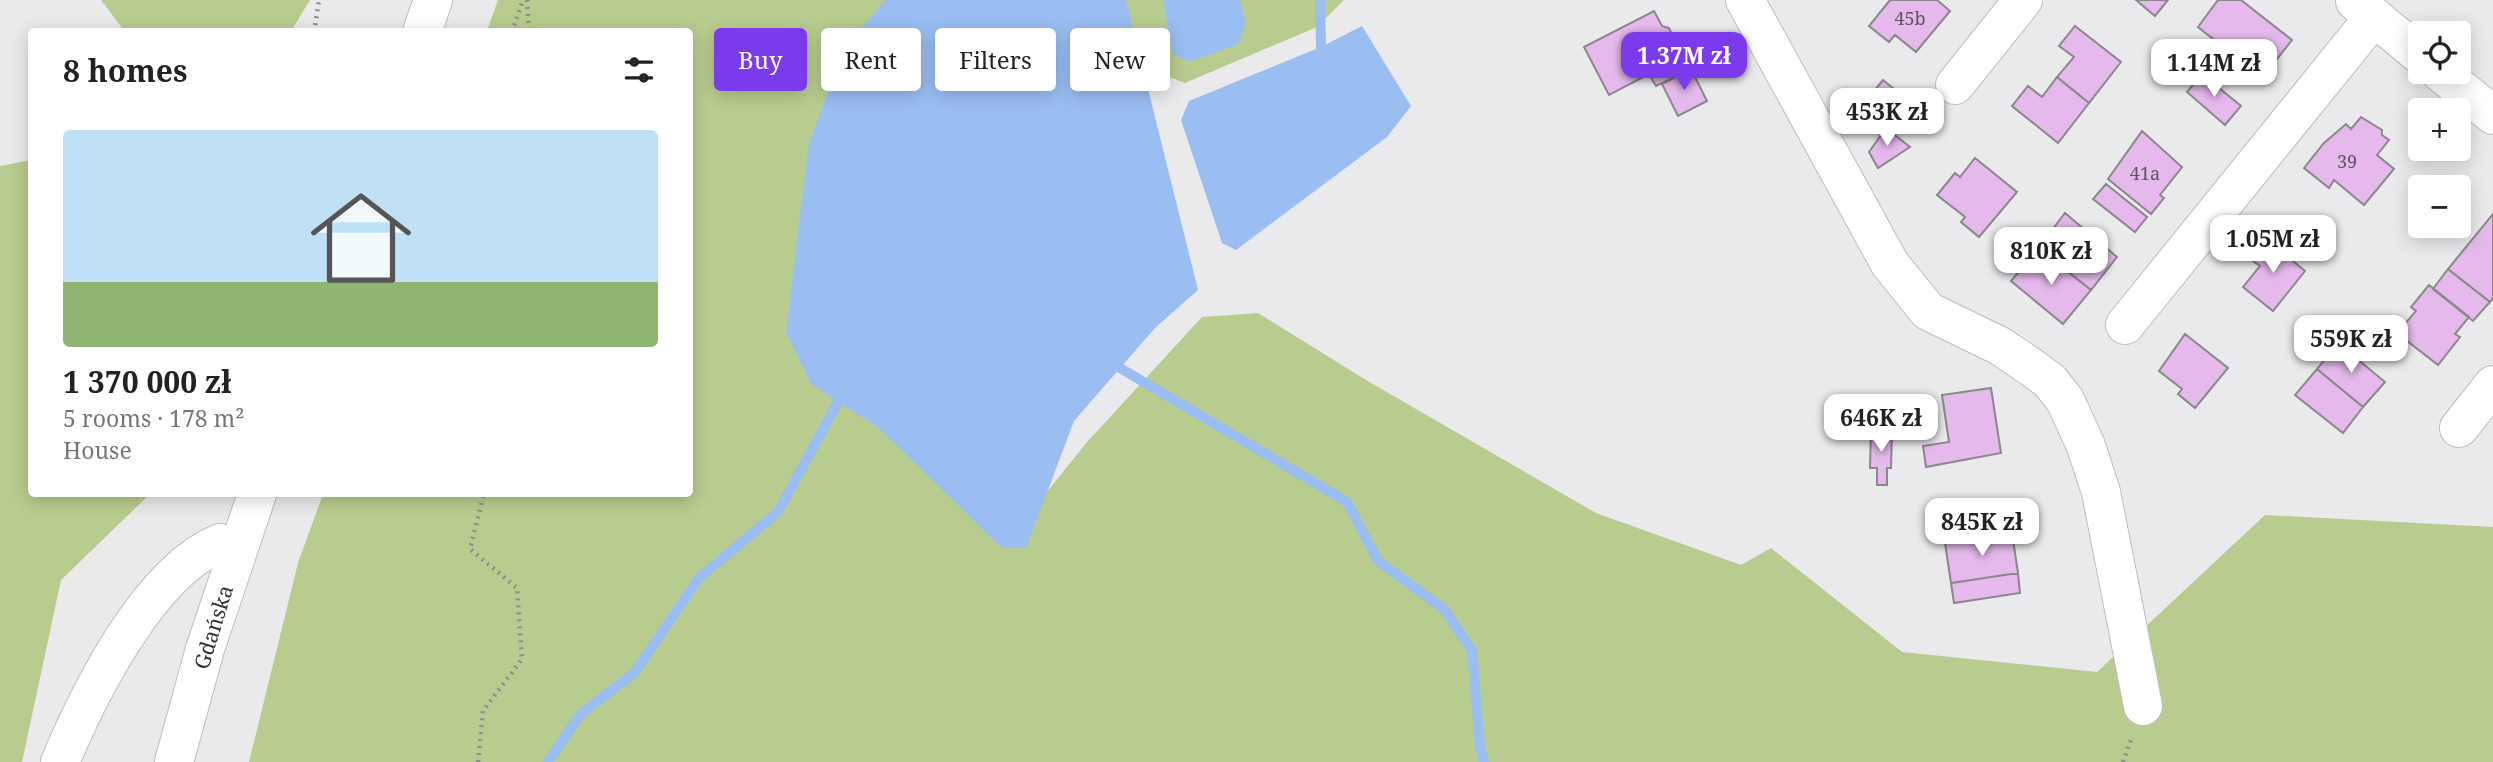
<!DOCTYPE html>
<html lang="en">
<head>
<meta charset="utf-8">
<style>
	:root { --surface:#fff; --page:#f2f2f2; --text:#222; --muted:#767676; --line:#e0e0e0; --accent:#7c3aed }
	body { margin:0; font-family:"Noto Serif",serif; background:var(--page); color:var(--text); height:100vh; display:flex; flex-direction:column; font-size:26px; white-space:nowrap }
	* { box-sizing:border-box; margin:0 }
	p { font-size:23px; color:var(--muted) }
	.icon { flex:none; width:38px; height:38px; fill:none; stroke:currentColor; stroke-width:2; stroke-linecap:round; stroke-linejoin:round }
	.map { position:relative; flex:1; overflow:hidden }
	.side { position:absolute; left:28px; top:28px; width:665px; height:469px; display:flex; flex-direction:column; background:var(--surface); border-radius:7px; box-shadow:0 4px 18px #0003 }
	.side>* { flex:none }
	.guide { position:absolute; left:714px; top:28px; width:665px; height:63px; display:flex; gap:14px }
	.fabs { position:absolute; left:2408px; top:21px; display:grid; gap:14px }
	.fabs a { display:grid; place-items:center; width:63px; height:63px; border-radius:7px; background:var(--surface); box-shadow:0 4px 18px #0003; font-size:35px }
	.price { position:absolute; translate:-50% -60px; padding:0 16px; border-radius:14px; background:#fff; color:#222; font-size:23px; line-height:46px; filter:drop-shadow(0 2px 4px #0008) }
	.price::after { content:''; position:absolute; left:50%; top:42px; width:21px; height:16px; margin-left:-10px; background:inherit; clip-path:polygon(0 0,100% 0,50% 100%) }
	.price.selected { background:var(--accent); color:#fff }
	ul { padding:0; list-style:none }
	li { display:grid; align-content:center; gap:14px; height:371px; padding:0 35px }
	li+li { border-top:2px solid var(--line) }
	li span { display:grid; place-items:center; height:217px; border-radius:7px; color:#555 }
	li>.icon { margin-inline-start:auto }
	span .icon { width:126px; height:126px; fill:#fffc; stroke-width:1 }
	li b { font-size:30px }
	h2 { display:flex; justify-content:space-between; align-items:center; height:84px; padding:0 35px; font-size:30px }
	.tag { padding:0 24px; border-radius:7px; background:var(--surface); box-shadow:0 4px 18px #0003; font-size:24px; line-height:63px }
	.tag.selected { background:var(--accent); color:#fff }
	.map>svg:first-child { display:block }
</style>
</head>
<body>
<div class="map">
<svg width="2493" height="762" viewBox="0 0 2493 762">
	<rect width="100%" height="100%" fill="#eaeaed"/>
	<path fill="#b8cc8f" d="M101 0H310L291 31 125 32Z
		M498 0H895L1033 509 1088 441 1202 317 1258 313 1371 383 1596 513 1741 565 1771 548 1902 652 2097 672 2265 515 2493 527V762H249L298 563 323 494H690V32L487 31Z
		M1120 0H1344L1317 27 1185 83 1147 69Z
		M31 160 32 494H150L61 580 22 762H0V166Z"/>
	<path fill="#9abdf2" d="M885 0H1126L1198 290 1155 328 1074 421 1026 548H1002L880 429 811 384 786 332 809 143 844 50Z
		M1163 0H1240L1246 23 1239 44 1188 62 1173 54Z
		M1362 26 1411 106 1387 137 1236 250 1222 243 1181 120 1189 101 1321 47Z"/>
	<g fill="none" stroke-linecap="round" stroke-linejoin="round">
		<path stroke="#9abdf2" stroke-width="10" d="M1320 0 1321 47
			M1120 368 1347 502 1378 561 1444 609 1472 651 1480 747 1484 762
			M548 762 580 715 635 672 699 578 778 512 838 402"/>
	</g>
	<path fill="#e5b9ec" stroke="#8a888a" stroke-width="2" d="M1890 0H1937L1950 11 1916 52 1895 35 1889 42 1869 26Z
		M2136 0H2168L2155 16Z
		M2218 0H2241L2292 40 2262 78 2198 27Z
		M1654 11 1662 26 1669 28 1672 35 1670 42 1680 71 1689 66 1691 69 1656 86 1649 74 1609 95 1584 47Z
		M2075 26 2121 62 2089 103 2057 77 2074 57 2059 46Z
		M1691 69 1707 101 1678 116 1662 84Z
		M2202 74 2241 106 2225 125 2187 92Z
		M2057 77 2089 103 2058 143 2012 106 2028 86 2042 97Z
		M1883 80 1910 102 1887 128 1862 106Z
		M2361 117 2382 130V135L2389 140 2377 155 2394 169 2364 205 2334 180 2329 188 2304 168 2324 143 2346 124 2351 129Z
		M1886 128 1910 147 1878 168 1869 152Z
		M2142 131 2182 167 2160 195 2164 198 2151 214 2108 179Z
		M1975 158 2017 192 1979 237 1961 222 1965 217 1937 195 1955 173 1960 177Z
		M2106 184 2147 217 2135 232 2093 199Z
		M2065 213 2117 257 2091 290 2043 252 2054 238 2049 234Z
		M2493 214V298L2490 302 2448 269Z
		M2266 239 2305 271 2273 311 2243 287 2260 266 2250 259Z
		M2043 252 2091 290 2063 324 2011 281 2028 260 2033 265Z
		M2448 269 2490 302 2473 321 2433 289Z
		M2429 285 2469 317 2455 334 2460 337 2438 365 2397 333 2416 311 2411 307Z
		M2185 334 2228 368 2195 408 2178 394 2182 389 2159 371Z
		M2338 343 2385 382 2363 407 2317 369Z
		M2317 369 2363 407 2343 433 2295 395Z
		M1991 388 2001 453 1926 467 1923 446 1949 442 1942 395Z
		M1871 430H1892L1891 468H1887V485H1877V468H1870Z
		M2012 533 2018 573 1951 583 1945 543Z
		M2018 573 2020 593 1954 603 1951 583Z"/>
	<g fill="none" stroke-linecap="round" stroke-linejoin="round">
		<g stroke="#bdbdbf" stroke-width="40">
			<path id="minor" d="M1745 0 1890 264 1928 311 2000 346 2031 367 2050 381 2065 400 2086 446 2101 492 2143 706
				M2355 1 2420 55
				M2440 72 2493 115
				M1955 85 2023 0
				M2125 325 2374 17
				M2459 428 2493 385
				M60 762C89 693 149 572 220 543L238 549"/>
		</g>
		<g stroke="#bdbdbf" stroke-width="40">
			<path id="major" d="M422 32 433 0
				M174 762 205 649 257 494"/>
		</g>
		<path stroke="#8e8e90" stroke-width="4.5" stroke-dasharray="2 5" stroke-linecap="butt" d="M527 0 529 32
			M314 32 319 0
			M512 32 523 0
			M478 762 483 711 522 659 517 588 470 549 484 494
			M2123 762 2131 740"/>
		<use href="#minor" stroke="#fff" stroke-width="38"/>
		<use href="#major" stroke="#fff" stroke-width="38"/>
	</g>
	<g text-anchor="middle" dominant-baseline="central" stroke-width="7" stroke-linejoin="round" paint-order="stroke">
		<g font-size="18" fill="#5e5360">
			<text x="1910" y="18">45b</text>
			<text x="2347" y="161">39</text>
			<text x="2145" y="173">41a</text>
		</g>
		<g font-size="21" fill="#313132" stroke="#fff">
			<text transform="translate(213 627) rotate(-73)">Gdańska</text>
		</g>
	</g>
</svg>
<div class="fabs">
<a><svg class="icon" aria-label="locate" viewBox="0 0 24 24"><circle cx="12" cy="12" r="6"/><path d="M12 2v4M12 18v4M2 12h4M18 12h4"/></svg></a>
<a>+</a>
<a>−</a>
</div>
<b class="price selected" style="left:1684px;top:92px">1.37M zł</b>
<b class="price" style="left:2214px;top:99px">1.14M zł</b>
<b class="price" style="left:1887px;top:148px">453K zł</b>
<b class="price" style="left:2273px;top:275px">1.05M zł</b>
<b class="price" style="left:2051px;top:287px">810K zł</b>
<b class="price" style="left:2351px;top:375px">559K zł</b>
<b class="price" style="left:1881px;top:454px">646K zł</b>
<b class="price" style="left:1982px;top:558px">845K zł</b>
<div class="guide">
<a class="tag selected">Buy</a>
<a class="tag">Rent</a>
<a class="tag">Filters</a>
<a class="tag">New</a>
</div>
<section class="side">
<h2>8 homes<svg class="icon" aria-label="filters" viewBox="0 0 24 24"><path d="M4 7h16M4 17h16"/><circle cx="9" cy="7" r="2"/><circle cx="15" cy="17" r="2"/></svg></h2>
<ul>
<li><span style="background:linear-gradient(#bfe0f5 70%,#8fb573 0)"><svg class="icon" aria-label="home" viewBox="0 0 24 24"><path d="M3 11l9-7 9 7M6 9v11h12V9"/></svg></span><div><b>1 370 000 zł</b><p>5 rooms · 178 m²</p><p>House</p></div></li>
</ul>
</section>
</div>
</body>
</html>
